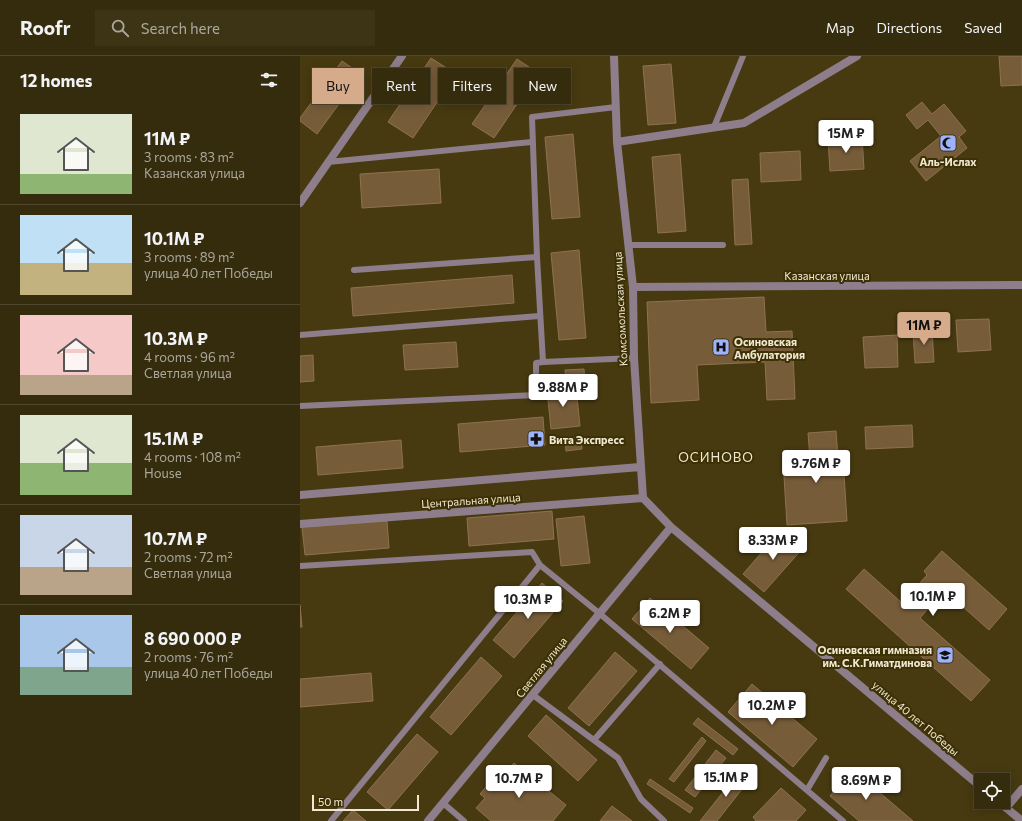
<!DOCTYPE html>
<html lang="en">
<head>
<meta charset="utf-8">
<style>
	:root { --surface:#352c0d; --page:#3d3416; --text:#f1f3f6; --muted:#aaa79d; --line:#4f482e; --accent:#d6ab8b }
	body { margin:0; font-family:Commissioner,sans-serif; background:var(--page); color:var(--text); height:100vh; display:flex; flex-direction:column; font-size:15px; white-space:nowrap }
	* { box-sizing:border-box; margin:0 }
	p { font-size:13px; color:var(--muted) }
	.icon { flex:none; width:22px; height:22px; fill:none; stroke:currentColor; stroke-width:2; stroke-linecap:round; stroke-linejoin:round }
	.map { position:relative; flex:1; overflow:hidden }
	.drawer { display:flex; flex-direction:column; background:var(--surface); width:300px }
	.drawer>* { flex:none }
	.top-card { position:absolute; left:12px; top:12px; width:380px; height:36px; display:flex; gap:8px }
	.buttons { position:absolute; left:674px; top:717px; display:grid; gap:8px }
	.buttons a { display:grid; place-items:center; width:36px; height:36px; border-radius:0px; background:var(--surface); box-shadow:0 2px 10px #0003,0 0 0 1px var(--line); font-size:20px }
	.scale { position:absolute; left:12px; bottom:10px; width:107px; box-sizing:border-box; padding-left:4px; border:2px solid #efe8d2; border-top:0; font-size:11px; line-height:14px; white-space:nowrap; color:#efe8d2; -webkit-text-stroke:3px #3c3004; paint-order:stroke }
	.price { position:absolute; translate:-50% -34px; padding:0 9px; border-radius:4px; background:#fff; color:#222; font-size:13px; line-height:26px; filter:drop-shadow(0 1px 2px #0008) }
	.price::after { content:''; position:absolute; left:50%; top:24px; width:12px; height:9px; margin-left:-6px; background:inherit; clip-path:polygon(0 0,100% 0,50% 100%) }
	.price.on { background:var(--accent); color:#111 }
	ul { padding:0; list-style:none }
	li { display:flex; align-items:center; gap:12px; height:100px; padding:0 20px }
	li+li { border-top:1px solid var(--line) }
	li span { display:grid; place-items:center; flex:none; width:112px; height:80px; border-radius:0px; color:#555 }
	li>.icon { margin-inline-start:auto }
	span .icon { width:48px; height:48px; fill:#fffc; stroke-width:1 }
	li b { font-size:17px }
	h2 { display:flex; justify-content:space-between; align-items:center; height:48px; padding:0 20px; font-size:17px }
	.chip { padding:0 14px; border-radius:0px; background:var(--surface); box-shadow:0 2px 10px #0003,0 0 0 1px var(--line); font-size:14px; line-height:36px }
	.chip.on { background:var(--accent); color:#111 }
	header { display:flex; align-items:center; gap:24px; box-sizing:border-box; height:56px; padding:0 20px; background:var(--surface); border-bottom:1px solid var(--line) }
	header strong { font-size:19px }
	nav { display:flex; gap:22px; margin-inline-start:auto; font-size:14px }
	.search { width:280px; height:36px; background:var(--page); display:flex; align-items:center; gap:10px; box-sizing:border-box; padding:0 14px; border-radius:0px; color:var(--muted); font-size:15px }
	main { display:flex; flex:1; min-height:0 }
	.map>svg:first-child { display:block }
</style>
</head>
<body>
<header>
<strong>Roofr</strong>
<div class="search"><svg class="icon" aria-label="search" viewBox="0 0 24 24"><circle cx="10" cy="10" r="6"/><path d="M15 15l6 6"/></svg>Search here</div>
<nav><a>Map</a><a>Directions</a><a>Saved</a></nav>
</header>
<main>
<section class="drawer">
<h2>12 homes<svg class="icon" aria-label="filters" viewBox="0 0 24 24"><path d="M4 7h16M4 17h16"/><circle cx="9" cy="7" r="2"/><circle cx="15" cy="17" r="2"/></svg></h2>
<ul>
<li><span style="background:linear-gradient(#dfe7d0 75%,#8fb573 0)"><svg class="icon" aria-label="home" viewBox="0 0 24 24"><path d="M3 11l9-7 9 7M6 9v11h12V9"/></svg></span><div><b>11M ₽</b><p>3 rooms · 83 m²</p><p>Казанская улица</p></div></li>
<li><span style="background:linear-gradient(#bfe0f5 60%,#c2b280 0)"><svg class="icon" aria-label="home" viewBox="0 0 24 24"><path d="M3 11l9-7 9 7M6 9v11h12V9"/></svg></span><div><b>10.1M ₽</b><p>3 rooms · 89 m²</p><p>улица 40 лет Победы</p></div></li>
<li><span style="background:linear-gradient(#f6c9c9 75%,#b9a48a 0)"><svg class="icon" aria-label="home" viewBox="0 0 24 24"><path d="M3 11l9-7 9 7M6 9v11h12V9"/></svg></span><div><b>10.3M ₽</b><p>4 rooms · 96 m²</p><p>Светлая улица</p></div></li>
<li><span style="background:linear-gradient(#dfe7d0 60%,#8fb573 0)"><svg class="icon" aria-label="home" viewBox="0 0 24 24"><path d="M3 11l9-7 9 7M6 9v11h12V9"/></svg></span><div><b>15.1M ₽</b><p>4 rooms · 108 m²</p><p>House</p></div></li>
<li><span style="background:linear-gradient(#c9d6e8 65%,#b9a48a 0)"><svg class="icon" aria-label="home" viewBox="0 0 24 24"><path d="M3 11l9-7 9 7M6 9v11h12V9"/></svg></span><div><b>10.7M ₽</b><p>2 rooms · 72 m²</p><p>Светлая улица</p></div></li>
<li><span style="background:linear-gradient(#a9c7e8 65%,#7fa58c 0)"><svg class="icon" aria-label="home" viewBox="0 0 24 24"><path d="M3 11l9-7 9 7M6 9v11h12V9"/></svg></span><div><b>8 690 000 ₽</b><p>2 rooms · 76 m²</p><p>улица 40 лет Победы</p></div></li>
</ul>
</section>
<div class="map">
<svg width="722" height="765" viewBox="0 0 722 765">
	<rect width="100%" height="100%" fill="#473a11"/>
	<path fill="#775c3a" stroke="#8e724f" d="M699 0H722V29L701 30Z
		M131 2 156 18 113 82 88 66Z
		M217 3 238 17 194 82 172 68Z
		M42 5 61 18 17 78 0 65V62Z
		M371 8 376 67 348 69 343 10Z
		M622 46 632 58 644 48 666 75 659 81 667 92 626 125 610 105 641 80 628 64 617 73 606 59Z
		M273 78 280 161 252 163 245 81Z
		M562 81 564 113 530 115 528 83Z
		M500 95 501 124 461 126 460 97Z
		M380 98 386 175 358 177 352 101Z
		M139 113 141 147 62 152 60 118Z
		M448 123 452 188 435 189 432 124Z
		M279 194 286 282 259 284 251 197Z
		M212 219 214 247 53 260 51 232Z
		M464 241 466 276 492 275 495 343 467 344 465 306 397 309 399 344 351 347 347 246Z
		M689 263 691 294 658 296 656 264Z
		M632 274 634 306 615 307 613 275Z
		M597 279 598 311 565 312 563 281Z
		M156 286 158 311 105 314 103 289Z
		M13 299 14 325 0 326V300Z
		M284 313 285 329 266 330 265 314Z
		M276 332 280 370 251 373 247 334Z
		M243 361 245 389 160 396 158 368Z
		M612 369 613 391 566 393 565 371Z
		M536 375 538 403 543 402 547 465 487 469 483 404 510 402 508 377Z
		M281 381 282 393 266 395 265 383Z
		M101 384 103 412 18 419 16 391Z
		M252 455 254 483 169 490 167 462Z
		M284 460 290 507 261 510 256 463Z
		M87 465 89 492 5 499 2 471Z
		M482 473 503 492 464 536 443 518Z
		M642 495 707 553 689 574 644 534 620 562 690 624 671 645 546 533 564 513 602 547 627 519 624 515Z
		M242 527 263 545 214 602 193 584Z
		M350 542 409 592 391 613 332 563Z
		M0 549 2 571H0Z
		M315 596 337 615 289 670 268 652Z
		M181 601 202 620 151 679 130 661Z
		M71 617 73 645 0 651V623Z
		M452 628 517 683 493 711 428 656Z
		M246 659 297 704 278 725 228 680Z
		M398 662 438 693 433 699 393 668Z
		M117 678 138 696 88 754 67 736Z
		M402 681 406 685 374 726 369 723Z
		M416 694 426 702 395 741 385 734Z
		M214 707 266 749 253 765H191L176 752 185 742 180 738 191 725 194 727 202 717 204 719Z
		M552 713 613 765H559L530 740Z
		M440 715 450 723 417 765H400Z
		M350 723 393 752 390 757 347 728Z
		M481 732 506 754 496 765H456L453 761Z
		M312 750 332 765H300Z
		M53 754 66 765H43Z"/>
	<g fill="none" stroke-linecap="round" stroke-linejoin="round">
		<path stroke="#8e7e8b" stroke-width="6" d="M316 51 232 61 237 201 243 306 334 302
			M414 71 443 0
			M28 106 232 86
			M328 189H423
			M54 214 237 201
			M0 279 239 260
			M0 350 236 339V307L243 306
			M0 510 232 496 240 509
			M233 639 318 702 341 743 364 765
			M294 684 360 608
			M507 734 526 702
			M143 747 164 765
			M31 765 240 509 299 557 543 765"/>
		<path stroke="#8e7e8b" stroke-width="8" d="M314 0 317 86 333 231 334 302 343 442 371 471 681 731
			M317 86 444 67 557 0
			M0 147 102 0
			M333 231 722 229
			M0 439 340 411
			M0 468 343 442
			M699 746 722 765
			M706 752 722 733
			M128 765 371 471"/>
	</g>
	<defs>
		<g id="mosque-square" transform="scale(0.9)"><rect x="-9" y="-9" width="18" height="18" rx="4" fill="#9fb3fd" stroke="#3c3004"/><path d="M3.5-4.9A6 6 0 1 0 3.5 4.9A5 5 0 1 1 3.5-4.9Z" fill="#111"/></g>
		<g id="hospital-square" transform="scale(0.9)"><rect x="-9" y="-9" width="18" height="18" rx="4" fill="#9fb3fd" stroke="#3c3004"/><path d="M-5-5h3v3.5h4V-5h3V5h-3V1.5h-4V5h-3Z" fill="#111"/></g>
		<g id="pharmacy-square" transform="scale(0.9)"><rect x="-9" y="-9" width="18" height="18" rx="4" fill="#9fb3fd" stroke="#3c3004"/><path d="M-2-6h4v4h4v4h-4v4h-4v-4h-4v-4h4Z" fill="#111"/></g>
		<g id="school-square" transform="scale(0.9)"><rect x="-9" y="-9" width="18" height="18" rx="4" fill="#9fb3fd" stroke="#3c3004"/><path d="M0-5L7-2L0 1L-7-2ZM-4 1L0 2.5L4 1V4Q0 6-4 4Z" fill="#111"/></g>
	</defs>
	<g fill-rule="evenodd">
		<use href="#mosque-square" x="648" y="87"/>
		<use href="#hospital-square" x="421" y="291"/>
		<use href="#pharmacy-square" x="236" y="383"/>
		<use href="#school-square" x="645" y="599"/>
	</g>
	<g text-anchor="middle" dominant-baseline="central" stroke-width="4" stroke-linejoin="round" paint-order="stroke">
		<g font-size="11" font-weight="bold" fill="#efe8d2" stroke="#3c3004" text-anchor="start">
			<text x="648" y="105" text-anchor="middle">Аль-Ислах</text>
			<text x="434" y="285">Осиновская<tspan x="434" dy="13">Амбулатория</tspan></text>
			<text x="249" y="383">Вита Экспресс</text>
			<text x="632" y="593" text-anchor="end">Осиновская гимназия<tspan x="632" dy="13">им. С.К.Гиматдинова</tspan></text>
		</g>
		<g font-size="11" fill="#efe8d2" stroke="#3c3004">
			<text x="527" y="219">Казанская улица</text>
			<text transform="translate(320 253) rotate(-93)">Комсомольская улица</text>
			<text transform="translate(171 444) rotate(-4)">Центральная улица</text>
			<text transform="translate(241 611) rotate(-51)">Светлая улица</text>
			<text transform="translate(616 662) rotate(40)">улица 40 лет Победы</text>
		</g>
		<g font-size="13" letter-spacing="1" fill="#efe8d2" stroke="#3c3004">
			<text x="416" y="401">ОСИНОВО</text>
		</g>
	</g>
</svg>
<div class="buttons">
<a><svg class="icon" aria-label="locate" viewBox="0 0 24 24"><circle cx="12" cy="12" r="6"/><path d="M12 2v4M12 18v4M2 12h4M18 12h4"/></svg></a>
</div>
<div class="scale">50 m</div>
<b class="price" style="left:546px;top:98px">15M ₽</b>
<b class="price on" style="left:624px;top:290px">11M ₽</b>
<b class="price" style="left:263px;top:352px">9.88M ₽</b>
<b class="price" style="left:516px;top:428px">9.76M ₽</b>
<b class="price" style="left:473px;top:505px">8.33M ₽</b>
<b class="price" style="left:633px;top:561px">10.1M ₽</b>
<b class="price" style="left:228px;top:564px">10.3M ₽</b>
<b class="price" style="left:370px;top:578px">6.2M ₽</b>
<b class="price" style="left:472px;top:670px">10.2M ₽</b>
<b class="price" style="left:426px;top:742px">15.1M ₽</b>
<b class="price" style="left:219px;top:743px">10.7M ₽</b>
<b class="price" style="left:566px;top:745px">8.69M ₽</b>
<div class="top-card">
<a class="chip on">Buy</a>
<a class="chip">Rent</a>
<a class="chip">Filters</a>
<a class="chip">New</a>
</div>
</div>
</main>
</body>
</html>
